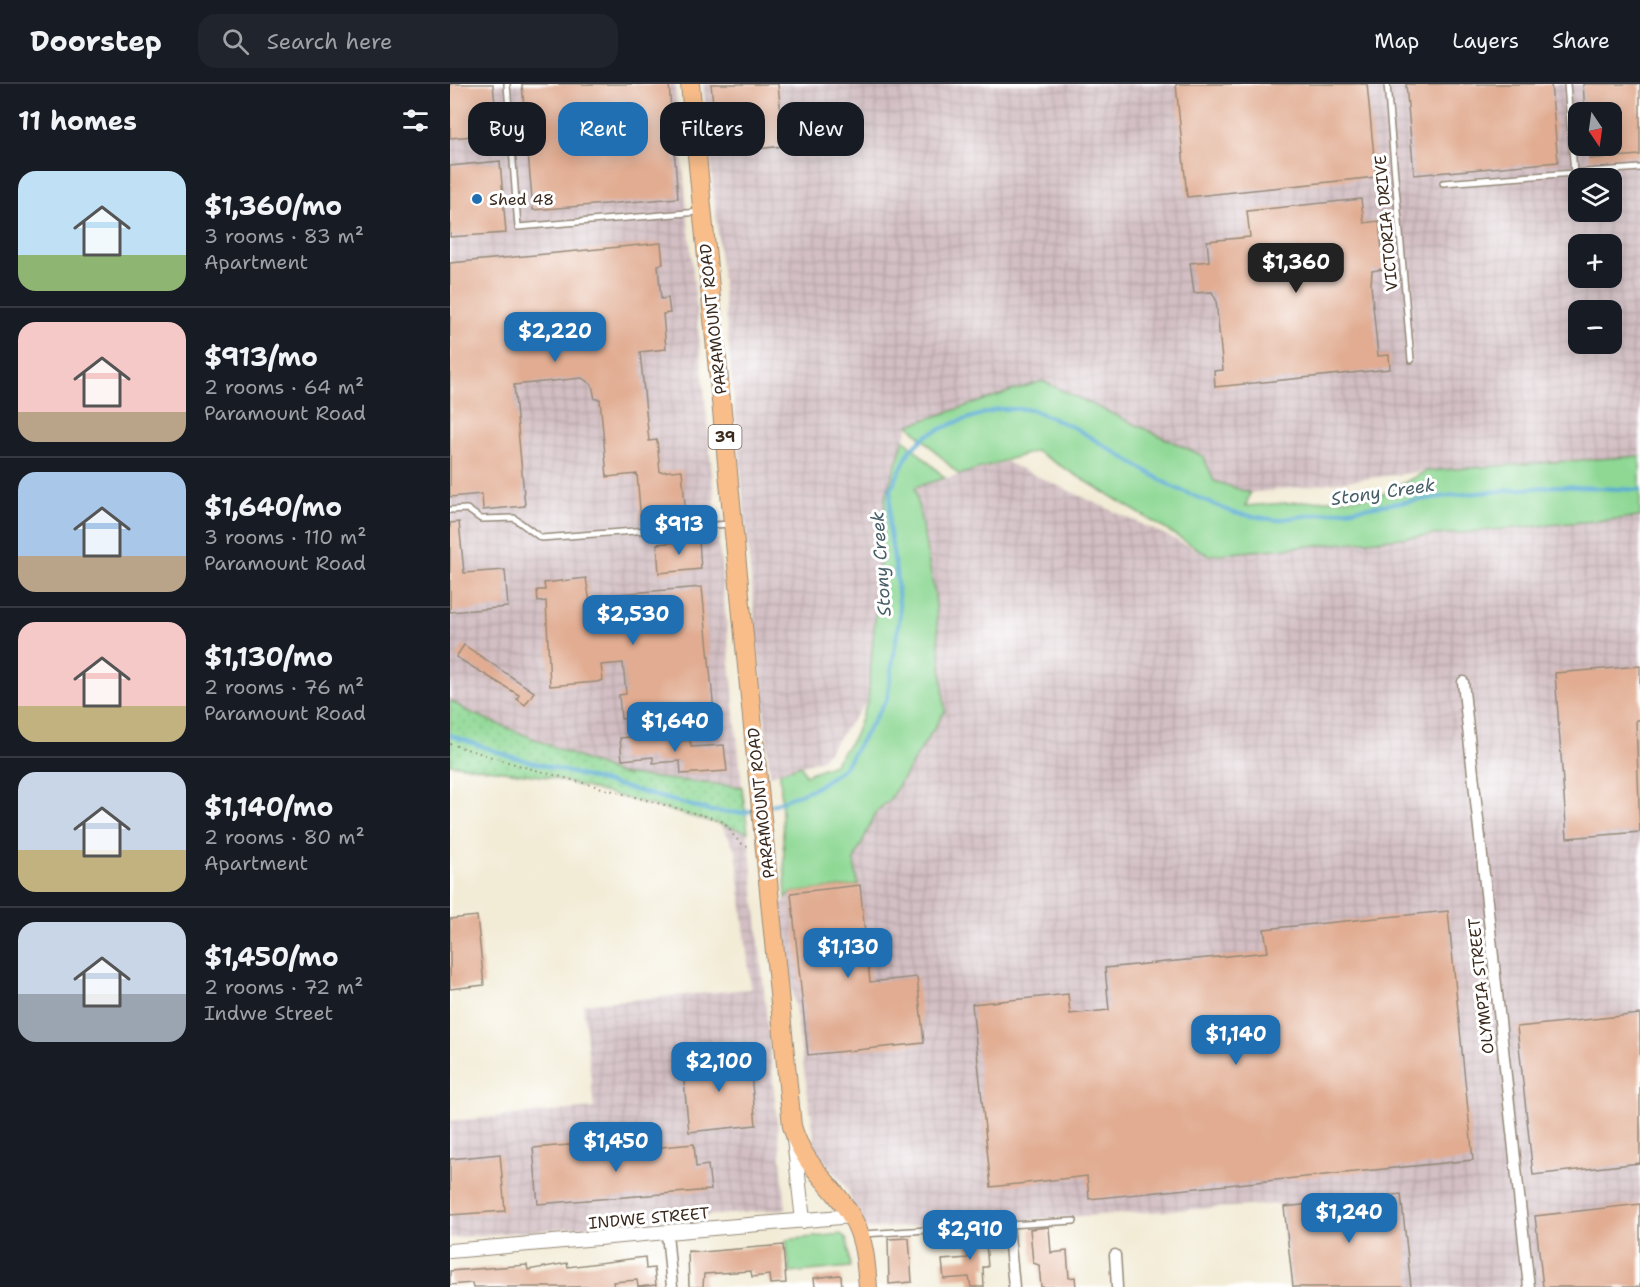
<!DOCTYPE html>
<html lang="en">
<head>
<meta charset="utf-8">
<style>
	:root { --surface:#171b24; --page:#20242c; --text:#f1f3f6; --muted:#9ea1a6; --line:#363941; --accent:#1f6fb2 }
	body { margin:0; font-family:"Shantell Sans",sans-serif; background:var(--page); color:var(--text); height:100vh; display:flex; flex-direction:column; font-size:22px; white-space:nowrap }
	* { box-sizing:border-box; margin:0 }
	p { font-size:20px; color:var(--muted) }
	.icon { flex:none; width:33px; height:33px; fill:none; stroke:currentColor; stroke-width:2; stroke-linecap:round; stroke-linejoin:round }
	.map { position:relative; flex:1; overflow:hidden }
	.side { display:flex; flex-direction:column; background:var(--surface); width:450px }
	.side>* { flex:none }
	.guide { position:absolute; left:18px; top:18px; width:570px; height:54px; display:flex; gap:12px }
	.needle { width:39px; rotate:167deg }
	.buttons { position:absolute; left:1118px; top:18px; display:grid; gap:12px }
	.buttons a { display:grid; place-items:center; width:54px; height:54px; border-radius:12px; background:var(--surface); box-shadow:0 3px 15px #0003; font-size:30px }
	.price { position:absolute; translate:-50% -51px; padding:0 14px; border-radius:12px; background:var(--accent); color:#fff; font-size:20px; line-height:39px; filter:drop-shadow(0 2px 3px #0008) }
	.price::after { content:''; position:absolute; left:50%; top:36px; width:18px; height:14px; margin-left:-9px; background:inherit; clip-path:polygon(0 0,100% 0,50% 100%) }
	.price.current { background:#222; color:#fff }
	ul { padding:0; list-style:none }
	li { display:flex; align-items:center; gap:18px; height:150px; padding:0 18px }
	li+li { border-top:2px solid var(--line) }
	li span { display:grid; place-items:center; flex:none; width:168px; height:120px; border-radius:18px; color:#555 }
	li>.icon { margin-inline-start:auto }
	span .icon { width:72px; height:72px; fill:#fffc; stroke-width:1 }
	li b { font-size:26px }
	h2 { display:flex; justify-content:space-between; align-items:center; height:72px; padding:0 18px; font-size:26px }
	.pill { padding:0 21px; border-radius:18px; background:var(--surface); box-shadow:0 3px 15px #0003; font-size:21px; line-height:54px }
	.pill.current { background:var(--accent); color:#fff }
	header { display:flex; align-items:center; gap:36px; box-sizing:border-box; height:84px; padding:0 30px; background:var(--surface); border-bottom:2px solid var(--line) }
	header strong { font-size:28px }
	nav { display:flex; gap:33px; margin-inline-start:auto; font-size:21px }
	.search { width:420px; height:54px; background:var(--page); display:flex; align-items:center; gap:15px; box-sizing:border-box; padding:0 21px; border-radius:18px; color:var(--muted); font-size:22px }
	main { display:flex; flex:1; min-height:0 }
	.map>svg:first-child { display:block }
</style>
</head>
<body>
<header>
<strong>Doorstep</strong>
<div class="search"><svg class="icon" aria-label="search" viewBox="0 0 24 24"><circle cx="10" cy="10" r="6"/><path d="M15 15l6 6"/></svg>Search here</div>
<nav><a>Map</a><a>Layers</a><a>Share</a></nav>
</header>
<main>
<section class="side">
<h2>11 homes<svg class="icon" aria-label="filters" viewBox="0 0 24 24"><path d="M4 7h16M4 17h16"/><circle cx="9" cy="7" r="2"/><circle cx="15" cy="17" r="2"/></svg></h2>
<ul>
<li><span style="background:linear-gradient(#bfe0f5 70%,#8fb573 0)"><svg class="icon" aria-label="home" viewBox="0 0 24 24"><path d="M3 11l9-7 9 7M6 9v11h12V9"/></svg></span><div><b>$1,360/mo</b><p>3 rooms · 83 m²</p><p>Apartment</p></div></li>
<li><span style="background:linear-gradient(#f6c9c9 75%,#b9a48a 0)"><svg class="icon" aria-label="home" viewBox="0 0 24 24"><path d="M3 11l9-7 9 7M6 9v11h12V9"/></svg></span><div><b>$913/mo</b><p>2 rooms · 64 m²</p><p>Paramount Road</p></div></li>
<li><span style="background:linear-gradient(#a9c7e8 70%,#b9a48a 0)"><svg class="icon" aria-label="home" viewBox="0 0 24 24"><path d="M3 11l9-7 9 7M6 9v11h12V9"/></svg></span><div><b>$1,640/mo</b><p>3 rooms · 110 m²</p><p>Paramount Road</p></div></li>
<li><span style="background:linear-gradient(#f6c9c9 70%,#c2b280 0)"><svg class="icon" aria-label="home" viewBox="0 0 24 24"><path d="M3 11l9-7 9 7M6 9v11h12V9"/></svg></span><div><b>$1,130/mo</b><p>2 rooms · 76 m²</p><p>Paramount Road</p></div></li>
<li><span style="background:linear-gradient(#c9d6e8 65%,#c2b280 0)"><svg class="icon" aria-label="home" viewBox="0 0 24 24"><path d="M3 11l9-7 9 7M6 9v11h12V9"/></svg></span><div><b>$1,140/mo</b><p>2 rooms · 80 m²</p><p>Apartment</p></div></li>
<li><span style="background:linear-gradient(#c9d6e8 60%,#9aa5b1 0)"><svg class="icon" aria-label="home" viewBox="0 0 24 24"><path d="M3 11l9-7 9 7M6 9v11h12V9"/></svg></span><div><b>$1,450/mo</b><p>2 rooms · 72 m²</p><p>Indwe Street</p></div></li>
</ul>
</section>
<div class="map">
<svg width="1190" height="1203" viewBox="0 0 1190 1203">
	<defs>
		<pattern id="industrial-grid" width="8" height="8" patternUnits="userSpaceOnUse" patternTransform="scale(1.5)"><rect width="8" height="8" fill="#d2bec3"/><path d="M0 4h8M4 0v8" fill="none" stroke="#b5a3a7"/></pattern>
		<pattern id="park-dots" width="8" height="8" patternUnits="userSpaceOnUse" patternTransform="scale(1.5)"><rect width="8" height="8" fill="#8ed894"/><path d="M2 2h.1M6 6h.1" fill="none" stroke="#7bba7f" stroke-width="1.8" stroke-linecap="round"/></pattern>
	</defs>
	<rect width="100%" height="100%" fill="#fff"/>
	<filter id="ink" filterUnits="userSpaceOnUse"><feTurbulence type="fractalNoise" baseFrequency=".0167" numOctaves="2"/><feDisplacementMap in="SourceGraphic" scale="12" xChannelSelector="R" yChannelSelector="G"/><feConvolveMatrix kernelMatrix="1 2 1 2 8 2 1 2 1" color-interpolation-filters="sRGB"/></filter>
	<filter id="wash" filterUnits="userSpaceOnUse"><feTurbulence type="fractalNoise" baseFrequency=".008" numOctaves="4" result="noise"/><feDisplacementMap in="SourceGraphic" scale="24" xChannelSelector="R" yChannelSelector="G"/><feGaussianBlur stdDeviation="1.35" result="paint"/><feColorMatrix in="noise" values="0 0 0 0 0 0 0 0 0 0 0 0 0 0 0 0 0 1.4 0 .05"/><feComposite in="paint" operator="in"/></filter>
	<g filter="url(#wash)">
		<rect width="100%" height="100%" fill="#f2ebd5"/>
		<path fill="url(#industrial-grid)" fill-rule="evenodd" d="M0 0H225L292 703 169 690 17 627 0 616Z
			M253 0H1190V372L976 387 800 409 764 397 752 372 459 341 435 415 418 616 372 675 320 691ZM1128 28H1161V62H1128ZM1128 94H1161V128H1128ZM1128 160H1161V194H1128ZM1128 226H1161V260H1128Z
			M556 378 759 471 1190 433V1203H841L830 1120 415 1145 394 1100 366 1066 330 821 341 809 408 801 404 776 427 728 440 715 495 627 485 512 465 403Z
			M271 740 298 748 336 1125 0 1154V1037L144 1024 133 920 301 905 286 767Z"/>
		<path fill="#8ed894" stroke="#648159" stroke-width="1.5" d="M592 297 753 372 764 397 800 409 796 422 929 412 976 387 1190 372V433L758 471 586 367 509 391 459 341Z
			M454 355 495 394 465 403 485 512 495 627 440 715 426 728 404 776 408 801 341 809 336 814 330 688 351 681 355 691 384 680 404 653 418 616 435 415Z
			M391 1150 397 1156 400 1183 340 1189 336 1156Z"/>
		<path fill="url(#park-dots)" stroke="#648159" stroke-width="1.5" d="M0 616 17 627 169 690 292 703 298 748 98 693 0 680Z"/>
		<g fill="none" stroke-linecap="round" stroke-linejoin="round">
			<path stroke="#59abd4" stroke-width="4" d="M0 651 56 671 261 727 291 729 307 726
				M317 723 365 704 394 684 437 615 450 530 446 487 439 442 441 405 460 366 477 351 507 338 548 325H581L627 345 721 402 784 429 826 436 1005 411 1107 402 1190 406"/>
		</g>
		<g id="blocks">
			<path fill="#e1ac91" d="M0 0H43L48 50 0 54Z
				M72 0H219L228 114 83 126Z
				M261 0H328L334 62 268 69Z
				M726 0H917L926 93 737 113Z
				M956 0H1101L1108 78 964 91Z
				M1133 0H1190V71L1139 75 1138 62H1161V28H1135Z
				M50 77 56 149 0 153V82Z
				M911 115 914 139 929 137 934 185 922 187 921 201 928 272 939 271 940 285 765 303 764 287 773 286 766 216 762 208 744 209 740 179 759 177 757 157 800 153 797 127Z
				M211 159 213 180 208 181 211 215 218 214 220 229 213 230 216 265 190 268 199 357 207 356 210 388 232 386 236 433 191 437 187 390 157 393 150 315H145L142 301 132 294 64 301 75 422 33 426 32 410 0 413V179Z
				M9 438 14 489 55 486 58 523 0 528V439Z
				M249 456 251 485 209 489 207 460Z
				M136 494 141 524 169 522 168 510 252 503 264 628 171 635 169 611 176 610 173 579 151 581 153 596 147 598 100 602 96 517 88 518 87 506H95L94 499Z
				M14 561 84 608 75 621 67 615 69 611 6 573Z
				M1190 582V636H1186L1190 748 1117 754 1105 589Z
				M201 651V654L229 652 230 657 240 656 241 663 274 661 277 687 231 690 230 677 203 679V673L172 676 170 654Z
				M410 801 420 898 467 893 474 959 358 971 341 809Z
				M998 827 1023 1076 639 1115 637 1092 541 1103 522 920 618 910 620 930 659 926 655 884 818 868 814 845Z
				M27 832 34 901 0 905V835Z
				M1190 930V1079L1083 1091 1067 943Z
				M299 971 306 1041 239 1048 232 978Z
				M143 1059 144 1069 244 1060 246 1083 258 1081 261 1106 88 1120 83 1064Z
				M50 1070 55 1127 0 1131V1075Z
				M951 1110 961 1203H843L834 1123Z
				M1190 1120V1203H1093L1085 1132Z
				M599 1143 601 1169 617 1167 619 1194 625 1193 626 1203H591L589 1181 583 1179 580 1145Z
				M535 1147 538 1183H533L534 1203H521L519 1193 494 1195 492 1176 518 1174 517 1149Z
				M459 1154 462 1198 439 1200 438 1155Z
				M333 1161 336 1199 320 1200 319 1191 302 1193 301 1187 254 1190 253 1203H239L238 1167 253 1168Z
				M195 1173 196 1185 204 1184 206 1201 188 1203 187 1196 163 1198 164 1203H23L22 1199 0 1201V1187L77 1181 78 1186 117 1179 118 1183Z
				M389 1191 391 1192 392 1203H365L364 1194Z"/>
		</g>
	</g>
	<g filter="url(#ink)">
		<use href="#blocks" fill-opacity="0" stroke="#968a7a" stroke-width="1.5"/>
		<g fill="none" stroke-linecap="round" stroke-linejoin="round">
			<g stroke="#968a7a" stroke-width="8">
				<path id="service" d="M57 0 68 143 249 128
					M937 0 961 276
					M1124 89 1190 84
					M993 99 1124 89 1117 0
					M0 426 17 425 31 435 64 434 91 454 279 440
					M413 1150 624 1137"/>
			</g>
			<g stroke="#968a7a" stroke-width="13">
				<path id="minor" d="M1013 598 1079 1203
					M558 1141 564 1203
					M217 1149 222 1203
					M665 1171 667 1203"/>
			</g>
			<g stroke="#968a7a" stroke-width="16">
				<path id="tertiary" d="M344 1055 353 1137
					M0 1167 402 1132"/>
			</g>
			<g stroke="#968a7a" stroke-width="20">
				<path id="primary" d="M240 0 342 1042C354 1085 387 1102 405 1139 415 1159 416 1181 418 1203"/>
			</g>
			<path stroke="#968a7a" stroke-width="2" stroke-dasharray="1.5 4.5" stroke-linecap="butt" d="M0 660 71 682 270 736C282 744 285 761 301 763"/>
			<use href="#service" stroke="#fff" stroke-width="5"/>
			<use href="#minor" stroke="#fff" stroke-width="10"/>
			<use href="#tertiary" stroke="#fff" stroke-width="14"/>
			<use href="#primary" stroke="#f8bd89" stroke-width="18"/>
		</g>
	</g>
	<circle fill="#1f6fb2" stroke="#fff" stroke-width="2" cx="27" cy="115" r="6"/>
	<g text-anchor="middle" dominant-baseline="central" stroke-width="6" stroke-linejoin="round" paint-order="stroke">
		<rect fill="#fff" stroke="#766a62" stroke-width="1.5" x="258.5" y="341" width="33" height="24" rx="4.5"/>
		<g font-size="15" font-weight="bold" fill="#3b2a1e">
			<text x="275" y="353">39</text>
		</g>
		<g font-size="16" fill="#3b2a1e" stroke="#fff" text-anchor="start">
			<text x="39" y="115">Shed 48</text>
		</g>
		<g font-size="16" fill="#3b2a1e" stroke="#fff">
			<text transform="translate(936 139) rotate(-95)">VICTORIA DRIVE</text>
			<text transform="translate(263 235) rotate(-96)">PARAMOUNT ROAD</text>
			<text transform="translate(311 719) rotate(-96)">PARAMOUNT ROAD</text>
			<text transform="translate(1031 902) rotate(-96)">OLYMPIA STREET</text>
			<text transform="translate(199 1134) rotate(-5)">INDWE STREET</text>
		</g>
		<g font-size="18" font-style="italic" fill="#475e67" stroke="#fff">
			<text transform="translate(933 408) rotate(-8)">Stony Creek</text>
			<text transform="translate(431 480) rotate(-94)">Stony Creek</text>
		</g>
	</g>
</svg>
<div class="buttons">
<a><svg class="needle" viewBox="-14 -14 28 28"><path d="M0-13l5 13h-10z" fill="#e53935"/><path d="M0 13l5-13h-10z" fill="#9ea1a6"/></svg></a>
<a><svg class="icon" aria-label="layers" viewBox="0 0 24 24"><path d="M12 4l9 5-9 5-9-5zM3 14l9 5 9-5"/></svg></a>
<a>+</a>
<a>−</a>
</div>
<b class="price current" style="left:846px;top:210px">$1,360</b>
<b class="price" style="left:105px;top:279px">$2,220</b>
<b class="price" style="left:229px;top:472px">$913</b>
<b class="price" style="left:183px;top:562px">$2,530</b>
<b class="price" style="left:225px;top:669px">$1,640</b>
<b class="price" style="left:398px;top:895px">$1,130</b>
<b class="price" style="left:786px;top:982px">$1,140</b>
<b class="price" style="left:269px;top:1009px">$2,100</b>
<b class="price" style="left:166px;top:1089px">$1,450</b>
<b class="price" style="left:899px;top:1160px">$1,240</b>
<b class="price" style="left:520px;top:1177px">$2,910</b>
<div class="guide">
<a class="pill">Buy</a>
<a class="pill current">Rent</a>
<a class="pill">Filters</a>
<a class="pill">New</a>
</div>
</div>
</main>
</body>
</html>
